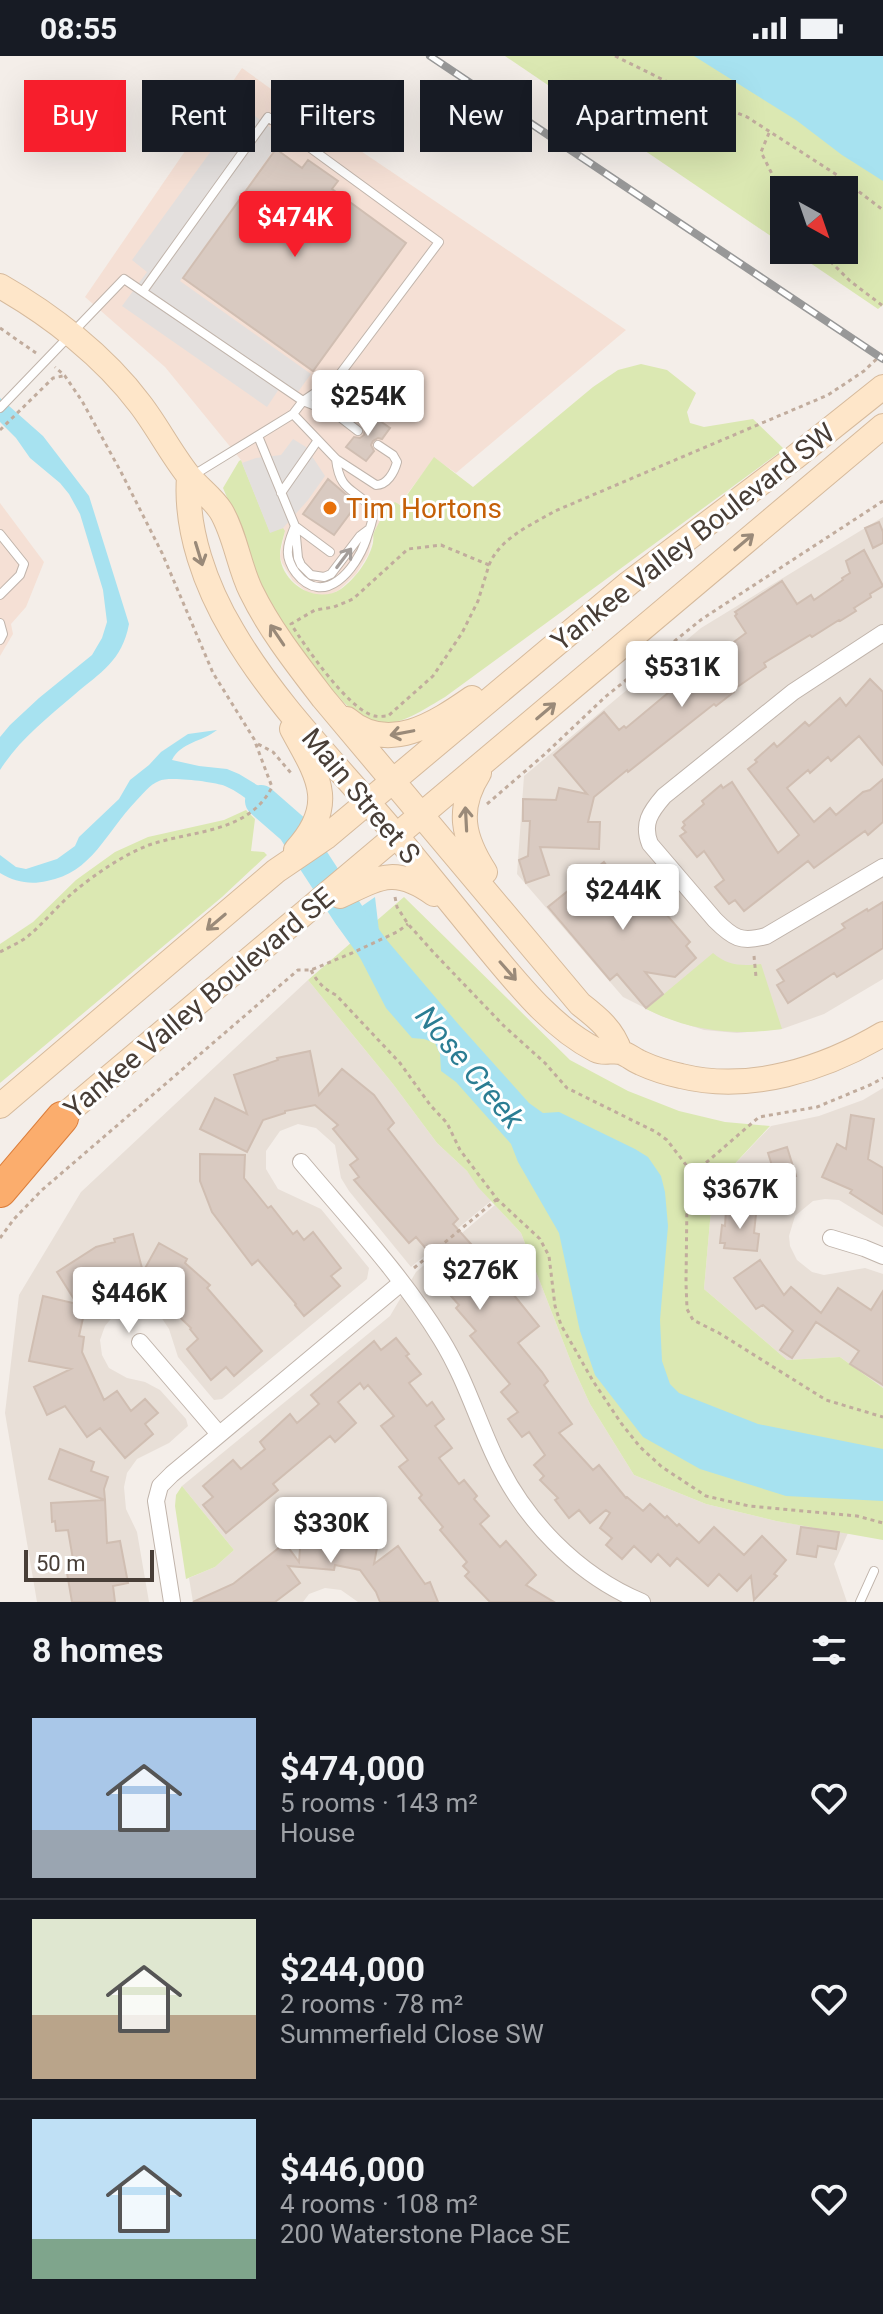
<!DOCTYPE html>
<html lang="en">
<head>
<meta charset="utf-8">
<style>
	:root { --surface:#171b24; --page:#242831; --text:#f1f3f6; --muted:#9ea1a6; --line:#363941; --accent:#f71e2c }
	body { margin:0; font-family:Roboto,sans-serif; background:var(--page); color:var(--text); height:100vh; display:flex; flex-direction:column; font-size:30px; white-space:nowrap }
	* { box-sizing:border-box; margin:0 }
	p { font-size:26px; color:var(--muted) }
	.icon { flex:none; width:44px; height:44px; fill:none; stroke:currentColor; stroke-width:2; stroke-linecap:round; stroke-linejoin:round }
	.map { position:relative; height:1546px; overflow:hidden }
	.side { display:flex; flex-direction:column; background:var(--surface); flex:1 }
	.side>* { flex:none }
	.guide { position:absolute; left:24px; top:24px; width:836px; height:72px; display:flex; gap:16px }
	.needle { width:52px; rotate:140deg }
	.tools { position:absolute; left:770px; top:120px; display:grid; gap:16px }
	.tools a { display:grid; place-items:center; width:88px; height:88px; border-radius:0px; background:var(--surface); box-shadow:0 8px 32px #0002; font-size:40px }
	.scale { position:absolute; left:24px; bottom:20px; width:130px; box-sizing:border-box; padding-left:8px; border:4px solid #483e37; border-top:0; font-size:22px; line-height:28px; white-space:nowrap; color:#483e37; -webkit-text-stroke:6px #fff; paint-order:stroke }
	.price { position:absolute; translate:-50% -68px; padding:0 18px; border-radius:8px; background:#fff; color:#222; font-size:26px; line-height:52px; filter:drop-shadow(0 2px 4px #0008) }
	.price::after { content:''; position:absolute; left:50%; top:48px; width:24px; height:18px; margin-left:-12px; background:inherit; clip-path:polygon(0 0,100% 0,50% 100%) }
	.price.current { background:var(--accent); color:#fff }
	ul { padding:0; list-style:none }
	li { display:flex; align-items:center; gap:24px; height:200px; padding:0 32px }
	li+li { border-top:2px solid var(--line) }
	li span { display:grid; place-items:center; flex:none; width:224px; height:160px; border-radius:0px; color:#555 }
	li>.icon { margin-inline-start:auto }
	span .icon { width:96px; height:96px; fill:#fffc; stroke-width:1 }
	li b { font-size:34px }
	h2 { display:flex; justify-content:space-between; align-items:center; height:96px; padding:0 32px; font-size:34px }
	.chip { padding:0 28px; border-radius:0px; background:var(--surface); box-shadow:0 8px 32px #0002; font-size:28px; line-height:72px }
	.chip.current { background:var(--accent); color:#fff }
	.status { display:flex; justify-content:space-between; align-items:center; height:56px; padding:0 40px; background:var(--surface); direction:ltr }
	.status svg { height:22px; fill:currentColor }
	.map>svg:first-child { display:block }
</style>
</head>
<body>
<div class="status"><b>08:55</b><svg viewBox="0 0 49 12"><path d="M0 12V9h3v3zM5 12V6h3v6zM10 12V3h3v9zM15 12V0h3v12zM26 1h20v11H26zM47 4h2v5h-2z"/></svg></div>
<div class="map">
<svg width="883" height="1546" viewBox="0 0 883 1546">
	<rect width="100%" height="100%" fill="#f4eee9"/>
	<path fill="#e8dfd7" d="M883 461V923L824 958 782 973 737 977 704 974 661 960 623 941 517 818 524 720 701 572Z
		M308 924 393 1028 437 1087 467 1115 491 1145 411 1211 349 1135 341 1122 335 1089 316 1072 298 1068 280 1075 266 1095V1113L278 1133 321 1153 369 1212 367 1223 222 1343 214 1344 178 1301 169 1273 159 1258 148 1252 135 1250 124 1253 115 1258 105 1270 100 1284 102 1299 109 1312 127 1322 145 1326 160 1334 186 1363 188 1370 169 1387 137 1403 127 1417 124 1431 126 1453 137 1476 149 1546H37L5 1357 19 1239 81 1136Z
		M883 1032V1171L839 1144 825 1143 813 1145 795 1160 789 1180 790 1190 797 1204 812 1216 824 1219 865 1212 883 1218V1332L840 1301 787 1304 704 1233 713 1131 771 1070 819 1060 863 1044Z
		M495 1149 521 1177 573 1311 590 1348 634 1419 706 1448 776 1465 848 1477 834 1508 847 1546H358L341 1534 325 1532 309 1538 303 1546H193L189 1522 215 1511 234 1494 182 1430 390 1260 416 1216Z"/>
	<path fill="#f5e0d5" d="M242 12 303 56 626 274 456 417 434 402 399 449 381 464 374 476 368 499 356 518 339 534 329 539H318L307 536 293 525 282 507 280 500 285 475 270 477 241 404 165 311 85 241Z
		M0 447 44 506 26 551 11 568 13 578 0 600Z"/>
	<path fill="#dbe8b2" d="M505 0H883V249L878 253 791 194H844V134H784V189Z
		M641 308 667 314 696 337 687 356 690 367 704 371 753 363 784 393 445 641C426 652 400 671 377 667 361 665 348 651 338 640 314 615 292 586 275 556 254 517 241 473 223 432L239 405 241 404 270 476 283 472 285 475C283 483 280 492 280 500 282 528 317 549 341 533 355 523 369 504 373 487 374 479 372 481 375 474 378 468 381 465 382 457L395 446 400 449 434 401 473 431 593 331 618 314Z
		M246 754 255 763 251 795 264 796 267 799 222 841 0 1027V888L33 866 76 824 115 796 148 781 224 764Z
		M404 841 570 1004 628 1035 679 1055 725 1066 770 1070 713 1131 704 1233 787 1304 840 1301 883 1332V1484L776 1465 706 1448 634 1419 590 1348 573 1311 521 1177 478 1131 467 1115 437 1087 393 1028 308 924Z
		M713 897C728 910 742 910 761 908L782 973C734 980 690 975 646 953Z
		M182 1430 234 1494 215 1511 186 1523 175 1450 176 1439Z"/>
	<path fill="#e3dfdd" d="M243 51 283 81 180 225 311 318 295 340 281 330 267 351 122 250 147 216 132 204Z
		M293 383 306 391 325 420 308 444 283 472 270 477 242 407 256 402 281 399Z"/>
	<path fill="#a7e2f0" d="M694 0H883V125L842 99 796 64Z
		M0 342 43 380 89 440 129 568C122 605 101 616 74 639 47 662 19 684 0 714V681L10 669 39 642 92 599 102 582 107 566 103 534 80 458 69 438 60 427 30 402 16 382 0 366Z
		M217 674C202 686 181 686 172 704L199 710 227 713 239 718 262 732 299 766 287 780C268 763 249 740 225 730 214 726 169 720 159 725 149 729 143 738 136 745 106 776 92 817 47 825 30 829 15 826 0 817V799L16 811 26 813 57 803 75 790 79 781 119 743 130 724 149 709 161 696 188 678Z
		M375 841 379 875 459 969 529 1047 543 1057 559 1056 635 1093 648 1101 661 1120 665 1136 668 1170 660 1264 662 1305 670 1328 679 1337 758 1368 883 1393V1445L786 1440 700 1413 643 1381 595 1319 580 1275 559 1177 518 1106 511 1088 456 1026 441 1015 440 998 435 987 424 983 412 982 386 952 354 890 336 868Z"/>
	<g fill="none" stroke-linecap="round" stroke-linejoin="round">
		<path stroke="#a7e2f0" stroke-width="32" d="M261 745 293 773 349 859 375 895"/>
	</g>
	<path fill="#d9cac1" stroke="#d0beb2" stroke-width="2" d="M276 93 302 112 308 104 338 125 332 133 406 187 313 315 183 222Z
		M370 358 390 372 382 383 378 382 373 385 371 389 374 395 366 405 346 391 354 381 360 382 364 379 365 373 362 369Z
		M328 423 357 448 334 479 303 458Z
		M879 466 883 476V487L873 492 865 472Z
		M864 494 883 530 870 538 871 541 854 552 856 555 840 565 839 564 812 581 810 579 764 607 766 611 733 634 734 636 716 650 714 648 628 716 627 714 594 741 588 766H600L599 793 540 791 549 819 526 827 519 804 528 800 530 765H523V743L556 744 559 732 587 738 554 699 604 656 619 674 624 670 626 672 680 627 682 630 725 596 723 594 746 577 735 560 737 558 735 556 750 546 782 525 797 548 811 539 814 544 843 524 842 522 850 517 846 505Z
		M870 623 883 636V709L859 680 831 705 828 701 810 717 808 714 787 732 814 766 830 752 836 759 863 736 870 734 883 723V766L868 779 865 775 814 812 808 805 744 855 735 844 729 848 715 831 724 824 704 795 697 801 680 780 686 776 682 772 685 769 683 766 704 748 702 745 721 729 723 732 732 726 778 797 799 779 748 713 757 706 755 704 774 687 777 691 805 666 809 670 840 642 846 650Z
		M604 806 618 825 627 818 651 848 655 845 690 886 686 890 696 902 675 921 645 916 663 938 646 952 617 918 610 924 548 851Z
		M883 846V892L837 921 834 917 788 947 777 929 784 925 777 914 845 872 842 868 867 853 868 855Z
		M310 995 319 1039 342 1013 374 1039 394 1067 388 1073 458 1163 453 1168 514 1236 513 1238 539 1270 518 1287 542 1316 548 1325 544 1329 572 1368 559 1377 593 1414 599 1409 626 1442 627 1441 643 1455 650 1448 665 1462 667 1460 677 1470 679 1468 699 1487 714 1471 744 1499 762 1480 786 1504 774 1518 777 1520 754 1544 751 1520 737 1535 719 1518 708 1530 677 1502 670 1510 658 1498 651 1506 634 1490 622 1503 606 1489 612 1482 600 1472 610 1457 606 1454 590 1467 579 1454 569 1462 555 1444 558 1442 540 1424 544 1420 534 1409 545 1399 529 1376 522 1381 508 1363 518 1356 501 1336 510 1328 470 1280 476 1275 456 1252 459 1249 434 1221 440 1216 431 1206 435 1203 416 1181 409 1187 354 1124 359 1121 350 1109 358 1103 333 1073 338 1069 315 1049 285 1055V1057L263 1064 247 1096 200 1073 215 1042 247 1058 234 1019 278 1004 277 1002Z
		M851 1059 874 1063 868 1103 883 1112V1158L850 1137 852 1134 822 1121 837 1088 846 1093Z
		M787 1091 796 1120 786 1123 771 1152 737 1134 743 1122 748 1125 752 1118 779 1132 768 1097Z
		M200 1098 245 1099 244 1122 268 1152 271 1150 293 1178 297 1175 304 1184 313 1176 341 1212 331 1220 340 1230 304 1260 295 1249 296 1248 258 1204 252 1209 212 1156 200 1125Z
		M726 1154 756 1158 754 1177 759 1178 757 1195 724 1192 725 1187H720L722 1169 725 1170Z
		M133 1178 143 1216 159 1187 187 1203 185 1207 210 1229 207 1232 262 1295 234 1320 226 1311 211 1324 187 1293 198 1283 190 1273 191 1272 163 1245 134 1230 114 1235 85 1253 79 1280 84 1281 82 1296 104 1344 117 1335 131 1355 145 1343 158 1357 145 1368 153 1378 125 1402 100 1372 87 1381 65 1350 47 1359 34 1331 71 1313 29 1305 43 1240 77 1248 57 1216 96 1191 115 1186 114 1183Z
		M760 1204 784 1239 791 1231 821 1257 838 1232 871 1254 883 1235V1329L850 1308 859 1295 816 1266 792 1302 780 1294 793 1275 763 1249 756 1253 734 1222Z
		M396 1282 409 1298 406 1300 421 1318 409 1327 427 1350 432 1346 444 1363 435 1370 452 1392 439 1402 459 1428 464 1424 477 1440 474 1443 489 1460 480 1468 500 1491 506 1485 536 1519 526 1529 554 1546H490L465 1520 469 1516 463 1510 467 1506 440 1474 443 1471 419 1442 422 1439 399 1411 408 1404 381 1370 394 1360 368 1329 364 1333 360 1327 338 1346 356 1367 335 1386 330 1380 304 1402 273 1428 278 1434 226 1477 203 1449 213 1441 203 1430 233 1404 241 1413 265 1393 260 1386 290 1358 297 1367 319 1348 311 1339 374 1285 381 1294Z
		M60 1393 94 1406 91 1415 108 1421 104 1433 105 1444 49 1423Z
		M105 1444 107 1487 120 1485 128 1527 113 1530 115 1546H72L67 1517 75 1515 68 1474 56 1475 55 1465 52 1466 51 1447Z
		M313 1459 337 1461 381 1470 374 1508 398 1490 425 1528 430 1526 438 1546H380L376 1536 360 1514 335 1509 334 1514 288 1510 300 1527 275 1546H193L233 1528 285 1487 299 1506 302 1466 312 1467Z
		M801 1471 839 1476 836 1493 818 1490 816 1501 797 1498Z"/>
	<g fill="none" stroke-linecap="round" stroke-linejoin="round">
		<g stroke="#c0b4ab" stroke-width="10">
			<path id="lane" d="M143 235 268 61 439 186 337 322 303 345
				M303 345 336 358 358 375
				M0 352 124 223 303 345 293 358 192 420
				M293 358 336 403 376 429C387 429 394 417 397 406L393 399 378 389
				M258 380 295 470 298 502 301 509 311 519 324 521 331 518 360 480 368 474
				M281 437 318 384
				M295 470C292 478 288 486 288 494 287 501 291 511 296 517 324 553 356 513 366 484 369 473 374 465 373 454 355 431 340 438 336 403
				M295 470 330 496
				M0 478 24 508 20 519 0 539
				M0 567 3 578 0 584
				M860 1546 874 1515"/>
		</g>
		<g stroke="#c0b4ab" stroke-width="18">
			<path id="street" d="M883 577 793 636 664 740C650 756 642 768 650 788L715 864C733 882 741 887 766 880L883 811
				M301 1106C349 1163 402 1219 441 1283 464 1320 476 1360 494 1399 523 1463 577 1519 642 1546
				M831 1182 864 1192 883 1200
				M140 1286 219 1378
				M172 1546 156 1445 160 1430 172 1418 401 1227"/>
		</g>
		<g stroke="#d6ba9c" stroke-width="26">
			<path id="secondary" d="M0 230C51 259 104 300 140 348 157 370 170 396 188 419 198 432 212 441 221 455 235 478 239 511 251 535 270 574 297 608 323 642L580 948C598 962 613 974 620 996
				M189 421C185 474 206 531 233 576 277 651 340 712 395 778 426 816 456 853 487 891 518 928 551 971 596 994 604 998 611 994 620 996 627 998 634 1004 641 1007 654 1013 667 1017 681 1020 750 1037 824 1013 883 978
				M347 663C388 699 436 667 472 642
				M292 673C318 720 338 748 296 794
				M479 717C456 753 463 782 485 816
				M340 840C380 821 395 810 434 838
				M0 1050 276 815 326 781 629 527 794 402 883 331
				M49 1072 883 370"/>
		</g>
		<g stroke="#db7e3c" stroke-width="34">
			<path id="highway" d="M0 1135 62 1062"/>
		</g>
		<path stroke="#c1ac9d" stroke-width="3" stroke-dasharray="4 4" stroke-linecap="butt" d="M615 0 698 41 747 61 837 119 883 154
			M769 77 761 96 784 142
			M819 194 850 225 883 250
			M0 272 36 297
			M0 374 53 322 63 320
			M441 489 489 509 478 545 462 577 433 620 388 660C384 660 379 661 375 660 349 655 305 590 291 568L315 554 334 551 353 543 408 493Z
			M489 509C500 482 531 469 555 455L828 339 864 315 883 297
			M258 688 273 696 291 717
			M487 748 545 698 605 641 702 563 883 445
			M395 841 397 851 408 868 435 898 504 970 545 1007 567 1032 656 1076 667 1084 693 1118 759 1061 817 1051 870 1029 883 1022
			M0 896C9 891 19 887 27 881 44 867 58 849 76 834 97 817 123 799 149 789 192 774 248 778 272 731L254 683 213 617 162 497 121 416 82 345 65 320 55 311
			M754 900 756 921
			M311 914C317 926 324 933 336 939L400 1007 431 1050 447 1067 460 1094 497 1143 540 1183 549 1200 555 1250 561 1269 593 1325 621 1367 640 1391 662 1411 706 1440 749 1450 857 1460 883 1467
			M693 1118 687 1142 686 1227 687 1253 693 1264 719 1277 826 1344 883 1361
			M0 1182 14 1163 42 1134 298 914H311L352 897 397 876 408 868
			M414 1212 497 1143"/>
		<use href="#lane" stroke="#fff" stroke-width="8"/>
		<use href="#street" stroke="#fff" stroke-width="16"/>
		<use href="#secondary" stroke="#fee6c9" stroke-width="24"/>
		<use href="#highway" stroke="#fbad6d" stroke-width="32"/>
		<g stroke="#989898" stroke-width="8">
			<path id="rail" d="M430 0 883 303"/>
		</g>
		<use href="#rail" stroke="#fff" stroke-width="5" stroke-dasharray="15" stroke-linecap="butt"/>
	</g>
	<defs><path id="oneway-shaft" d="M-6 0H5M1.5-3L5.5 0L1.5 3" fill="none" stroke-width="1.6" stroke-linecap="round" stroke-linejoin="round" transform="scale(2)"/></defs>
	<g stroke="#9a8a79">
		<use href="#oneway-shaft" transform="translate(744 486) rotate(-40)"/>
		<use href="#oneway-shaft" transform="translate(199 498) rotate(73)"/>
		<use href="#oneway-shaft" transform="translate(277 579) rotate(-124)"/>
		<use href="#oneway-shaft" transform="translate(546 655) rotate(-40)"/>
		<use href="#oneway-shaft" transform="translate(402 677) rotate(169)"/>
		<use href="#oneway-shaft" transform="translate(466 763) rotate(-93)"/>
		<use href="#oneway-shaft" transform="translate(216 866) rotate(140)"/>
		<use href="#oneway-shaft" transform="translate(508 915) rotate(49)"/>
	</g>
	<use stroke="#a49e9b" href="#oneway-shaft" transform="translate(344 502) rotate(-53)"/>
	<circle fill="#e8710a" stroke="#fff" stroke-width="3" cx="330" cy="452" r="8"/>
	<g text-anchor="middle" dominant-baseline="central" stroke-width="6" stroke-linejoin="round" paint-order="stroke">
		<g font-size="28" fill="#c56008" stroke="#fff" text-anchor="start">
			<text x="346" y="452">Tim Hortons</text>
		</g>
		<g font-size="28" fill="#483e37" stroke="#fff">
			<text transform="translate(693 481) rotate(-38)">Yankee Valley Boulevard SW</text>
			<text transform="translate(361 740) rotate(50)">Main Street S</text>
			<text transform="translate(199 947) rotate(-40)">Yankee Valley Boulevard SE</text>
		</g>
		<g font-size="30" font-style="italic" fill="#2b7d93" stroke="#fff">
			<text transform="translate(470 1011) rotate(50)">Nose Creek</text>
		</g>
	</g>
</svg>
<div class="tools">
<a><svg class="needle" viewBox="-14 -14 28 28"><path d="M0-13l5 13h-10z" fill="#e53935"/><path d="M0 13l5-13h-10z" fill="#9ea1a6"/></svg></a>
</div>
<div class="scale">50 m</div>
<b class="price current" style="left:295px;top:203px">$474K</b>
<b class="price" style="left:368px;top:382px">$254K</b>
<b class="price" style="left:682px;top:653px">$531K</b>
<b class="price" style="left:623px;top:876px">$244K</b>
<b class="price" style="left:740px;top:1175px">$367K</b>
<b class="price" style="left:480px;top:1256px">$276K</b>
<b class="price" style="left:129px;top:1279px">$446K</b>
<b class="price" style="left:331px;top:1509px">$330K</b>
<div class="guide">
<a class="chip current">Buy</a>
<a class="chip">Rent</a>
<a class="chip">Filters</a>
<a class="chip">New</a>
<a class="chip">Apartment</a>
</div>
</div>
<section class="side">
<h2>8 homes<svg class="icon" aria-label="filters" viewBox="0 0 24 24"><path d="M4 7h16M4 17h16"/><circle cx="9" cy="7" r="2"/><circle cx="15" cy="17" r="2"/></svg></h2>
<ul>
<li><span style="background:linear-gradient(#a9c7e8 70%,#9aa5b1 0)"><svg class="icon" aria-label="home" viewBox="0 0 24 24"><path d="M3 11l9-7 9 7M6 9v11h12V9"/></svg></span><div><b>$474,000</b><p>5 rooms · 143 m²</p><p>House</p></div><svg class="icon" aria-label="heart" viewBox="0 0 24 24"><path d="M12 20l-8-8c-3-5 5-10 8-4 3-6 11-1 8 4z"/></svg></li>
<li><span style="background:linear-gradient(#dfe7d0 60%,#b9a48a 0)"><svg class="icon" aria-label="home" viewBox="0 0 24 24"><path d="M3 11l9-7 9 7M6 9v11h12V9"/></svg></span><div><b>$244,000</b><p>2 rooms · 78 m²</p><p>Summerfield Close SW</p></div><svg class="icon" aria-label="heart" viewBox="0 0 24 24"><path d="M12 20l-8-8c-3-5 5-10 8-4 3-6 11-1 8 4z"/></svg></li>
<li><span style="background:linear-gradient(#bfe0f5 75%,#7fa58c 0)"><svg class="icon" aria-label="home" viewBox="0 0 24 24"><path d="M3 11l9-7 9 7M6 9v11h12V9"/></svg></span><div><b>$446,000</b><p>4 rooms · 108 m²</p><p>200 Waterstone Place SE</p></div><svg class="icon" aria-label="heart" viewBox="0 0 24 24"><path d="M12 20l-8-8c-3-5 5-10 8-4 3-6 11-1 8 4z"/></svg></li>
</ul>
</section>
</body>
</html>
